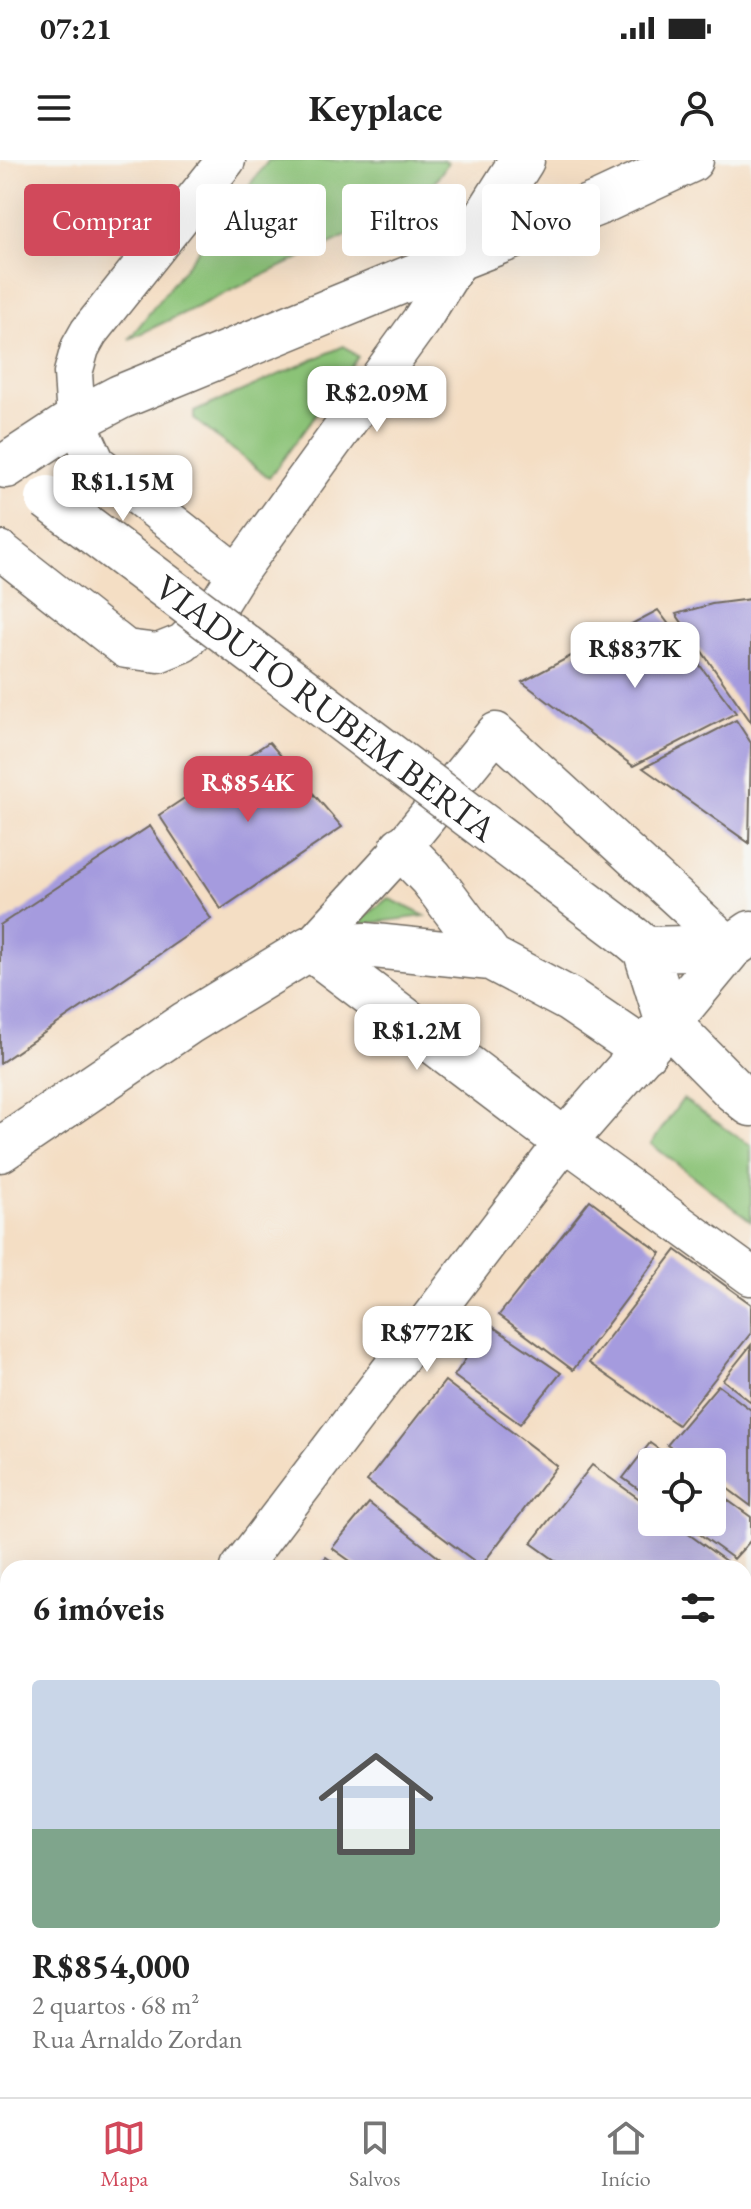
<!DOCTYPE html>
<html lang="pt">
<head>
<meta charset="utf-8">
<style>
	:root { --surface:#fff; --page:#f2f2f2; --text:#222; --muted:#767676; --line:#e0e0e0; --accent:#d1495b }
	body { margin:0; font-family:"EB Garamond",serif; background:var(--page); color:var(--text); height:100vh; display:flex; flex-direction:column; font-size:30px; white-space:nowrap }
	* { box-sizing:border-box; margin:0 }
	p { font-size:26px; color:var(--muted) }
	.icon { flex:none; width:44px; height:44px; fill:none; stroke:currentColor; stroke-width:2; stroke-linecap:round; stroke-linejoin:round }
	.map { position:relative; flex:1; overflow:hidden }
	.sheet { position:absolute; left:0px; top:1400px; width:752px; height:538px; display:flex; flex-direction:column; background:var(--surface); border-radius:24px 24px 0 0; box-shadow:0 8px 32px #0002 }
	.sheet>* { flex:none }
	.top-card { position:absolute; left:24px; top:24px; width:704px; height:72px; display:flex; gap:16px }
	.buttons { position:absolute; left:638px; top:1288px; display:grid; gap:16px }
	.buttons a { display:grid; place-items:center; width:88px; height:88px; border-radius:8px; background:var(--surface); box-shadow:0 8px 32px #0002; font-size:40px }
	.price { position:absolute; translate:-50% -68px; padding:0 18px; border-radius:16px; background:#fff; color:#222; font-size:26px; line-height:52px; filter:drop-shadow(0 2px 4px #0008) }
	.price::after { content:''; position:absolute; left:50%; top:48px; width:24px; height:18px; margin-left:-12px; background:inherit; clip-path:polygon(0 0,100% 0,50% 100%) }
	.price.on { background:var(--accent); color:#fff }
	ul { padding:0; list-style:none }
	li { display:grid; align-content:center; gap:16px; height:424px; padding:0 32px }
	li span { display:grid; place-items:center; height:248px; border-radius:8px; color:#555 }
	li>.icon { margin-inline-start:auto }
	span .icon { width:144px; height:144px; fill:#fffc; stroke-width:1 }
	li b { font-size:34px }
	h2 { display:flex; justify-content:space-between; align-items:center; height:96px; padding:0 32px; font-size:34px }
	.tag { padding:0 28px; border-radius:8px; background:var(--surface); box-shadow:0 8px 32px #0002; font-size:28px; line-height:72px }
	.tag.on { background:var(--accent); color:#fff }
	.status { display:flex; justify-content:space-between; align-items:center; height:56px; padding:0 40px; background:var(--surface); direction:ltr }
	.status svg { height:22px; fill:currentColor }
	header { display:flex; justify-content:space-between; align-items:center; height:104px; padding:0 32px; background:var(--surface); font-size:36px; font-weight:700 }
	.dock { display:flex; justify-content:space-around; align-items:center; height:112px; border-top:2px solid var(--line); background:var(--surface); font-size:22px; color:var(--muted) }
	.dock a { display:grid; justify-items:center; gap:4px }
	.dock .on { color:var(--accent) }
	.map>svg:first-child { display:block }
</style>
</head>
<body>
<div class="status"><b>07:21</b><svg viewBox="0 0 49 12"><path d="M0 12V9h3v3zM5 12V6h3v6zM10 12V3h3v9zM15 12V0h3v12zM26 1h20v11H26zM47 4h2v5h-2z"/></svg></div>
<header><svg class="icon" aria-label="menu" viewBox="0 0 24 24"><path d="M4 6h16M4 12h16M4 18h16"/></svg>Keyplace<svg class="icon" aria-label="person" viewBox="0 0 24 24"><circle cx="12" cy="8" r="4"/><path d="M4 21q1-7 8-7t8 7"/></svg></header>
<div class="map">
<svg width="751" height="1937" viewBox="0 0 751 1937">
	<rect width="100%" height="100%" fill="#f6f6f2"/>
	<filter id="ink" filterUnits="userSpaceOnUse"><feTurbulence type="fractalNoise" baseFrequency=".0125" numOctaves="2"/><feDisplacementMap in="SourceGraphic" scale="16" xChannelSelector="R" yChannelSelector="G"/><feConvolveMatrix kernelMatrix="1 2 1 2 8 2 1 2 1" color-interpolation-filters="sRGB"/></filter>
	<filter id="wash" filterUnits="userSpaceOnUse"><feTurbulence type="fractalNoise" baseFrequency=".006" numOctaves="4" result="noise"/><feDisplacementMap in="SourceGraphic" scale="32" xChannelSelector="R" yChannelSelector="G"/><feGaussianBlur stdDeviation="1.8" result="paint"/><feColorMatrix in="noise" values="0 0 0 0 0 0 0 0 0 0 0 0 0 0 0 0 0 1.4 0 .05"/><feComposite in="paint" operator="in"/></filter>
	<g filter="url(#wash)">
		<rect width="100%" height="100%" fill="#f4dec4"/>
		<path fill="#8bc377" stroke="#5b7751" stroke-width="2" d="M269 0H444L448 3 422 40 129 179Z
			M344 186 358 197 269 318 194 259V252Z
			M388 738 425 756 355 765Z
			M683 939 751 986V1061L651 984Z"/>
		<g id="blocks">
			<path fill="#a59bde" d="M751 439V562L676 454 712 444Z
				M658 450 736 553 633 606 522 522Z
				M736 560 751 583 749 683 643 608Z
				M269 582 342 667 221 749 159 655Z
				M150 666 211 759 0 903V765Z
				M590 1040 661 1093 573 1210 499 1155Z
				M676 1090 751 1144V1173L678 1265 589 1203Z
				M489 1164 561 1213 520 1264 454 1216Z
				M751 1185V1242L723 1220Z
				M445 1221 557 1306 481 1406 367 1321Z
				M718 1225 751 1250V1346L712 1317V1302H691L667 1285Z
				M650 1283 676 1302H652V1339L623 1318Z
				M592 1305 652 1348V1362H672L731 1405 729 1408H566L531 1383Z
				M712 1329 751 1357V1380L734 1399 683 1362H712Z
				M369 1343 452 1408H360L332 1388Z
				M326 1397 341 1408H317Z
				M8 1820V1884L0 1878V1831Z
				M0 1894 8 1900V1930H45L54 1937H0Z
				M93 1930H159L168 1937H88Z"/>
		</g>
	</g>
	<g filter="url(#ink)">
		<use href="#blocks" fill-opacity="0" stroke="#716a61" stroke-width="2"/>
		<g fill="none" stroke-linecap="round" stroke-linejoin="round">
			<g stroke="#716a61" stroke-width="41">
				<path id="minor" d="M226 0 89 172 80 188 73 213 76 260 96 303 237 414
					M0 390 126 489 158 493 183 483 212 454 237 414 422 159 461 97
					M310 788 402 688 496 572 731 787
					M240 1408 565 981 751 1116
					M0 1727 8 1717"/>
			</g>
			<g stroke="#716a61" stroke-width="47">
				<path id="tertiary" d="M744 1488 751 1479
					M0 1647 8 1653
					M378 1930 388 1937"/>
			</g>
			<g stroke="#716a61" stroke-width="47">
				<path id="secondary" d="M461 97 522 0
					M6 306 76 260 120 237 461 97 601 42 691 0
					M402 688 431 718 491 798
					M310 788 565 981 668 863 645 789 632 778
					M645 789 731 787
					M0 990 187 863 310 788 365 785 491 798 570 840 645 891"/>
			</g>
			<g stroke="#716a61" stroke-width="47">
				<path id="primary" d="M751 773 731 787 668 863 735 931 751 944"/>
			</g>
			<use href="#minor" stroke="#fff" stroke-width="38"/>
			<use href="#tertiary" stroke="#fff" stroke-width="44"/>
			<use href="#secondary" stroke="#fff" stroke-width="44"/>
			<use href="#primary" stroke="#fff" stroke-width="44"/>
			<g stroke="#716a61" stroke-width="47" stroke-linecap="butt">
				<g id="secondary-bridge">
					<path id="s1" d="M48 338 632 778"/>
				</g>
			</g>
			<use href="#secondary-bridge" stroke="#fff" stroke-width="44"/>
		</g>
	</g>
	<g text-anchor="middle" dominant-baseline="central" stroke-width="7" stroke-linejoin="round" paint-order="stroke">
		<g font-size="36" fill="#2b2b2b" stroke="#f6f6f2">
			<text stroke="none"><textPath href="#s1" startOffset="348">VIADUTO RUBEM BERTA</textPath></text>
		</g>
	</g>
</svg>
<div class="buttons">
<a><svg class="icon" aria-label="locate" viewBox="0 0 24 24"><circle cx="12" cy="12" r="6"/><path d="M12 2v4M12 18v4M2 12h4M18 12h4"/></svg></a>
</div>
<b class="price" style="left:377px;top:274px">R$2.09M</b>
<b class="price" style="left:123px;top:363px">R$1.15M</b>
<b class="price" style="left:635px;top:530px">R$837K</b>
<b class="price on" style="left:248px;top:664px">R$854K</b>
<b class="price" style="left:417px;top:912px">R$1.2M</b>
<b class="price" style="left:427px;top:1214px">R$772K</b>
<div class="top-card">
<a class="tag on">Comprar</a>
<a class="tag">Alugar</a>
<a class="tag">Filtros</a>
<a class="tag">Novo</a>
</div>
<section class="sheet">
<h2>6 imóveis<svg class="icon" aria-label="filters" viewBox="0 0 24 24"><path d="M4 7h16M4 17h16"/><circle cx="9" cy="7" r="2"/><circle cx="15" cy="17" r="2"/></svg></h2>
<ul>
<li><span style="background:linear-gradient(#c9d6e8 60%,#7fa58c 0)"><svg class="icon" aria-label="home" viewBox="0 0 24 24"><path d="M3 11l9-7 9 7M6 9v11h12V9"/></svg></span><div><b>R$854,000</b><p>2 quartos · 68 m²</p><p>Rua Arnaldo Zordan</p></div></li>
</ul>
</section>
</div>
<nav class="dock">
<a class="on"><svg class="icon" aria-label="map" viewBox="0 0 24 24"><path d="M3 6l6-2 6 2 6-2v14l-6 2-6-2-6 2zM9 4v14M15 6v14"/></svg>Mapa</a>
<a><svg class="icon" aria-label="saved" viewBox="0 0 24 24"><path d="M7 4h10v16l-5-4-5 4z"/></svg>Salvos</a>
<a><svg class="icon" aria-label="home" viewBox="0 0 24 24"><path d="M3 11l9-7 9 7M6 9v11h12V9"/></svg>Início</a>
</nav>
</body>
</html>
